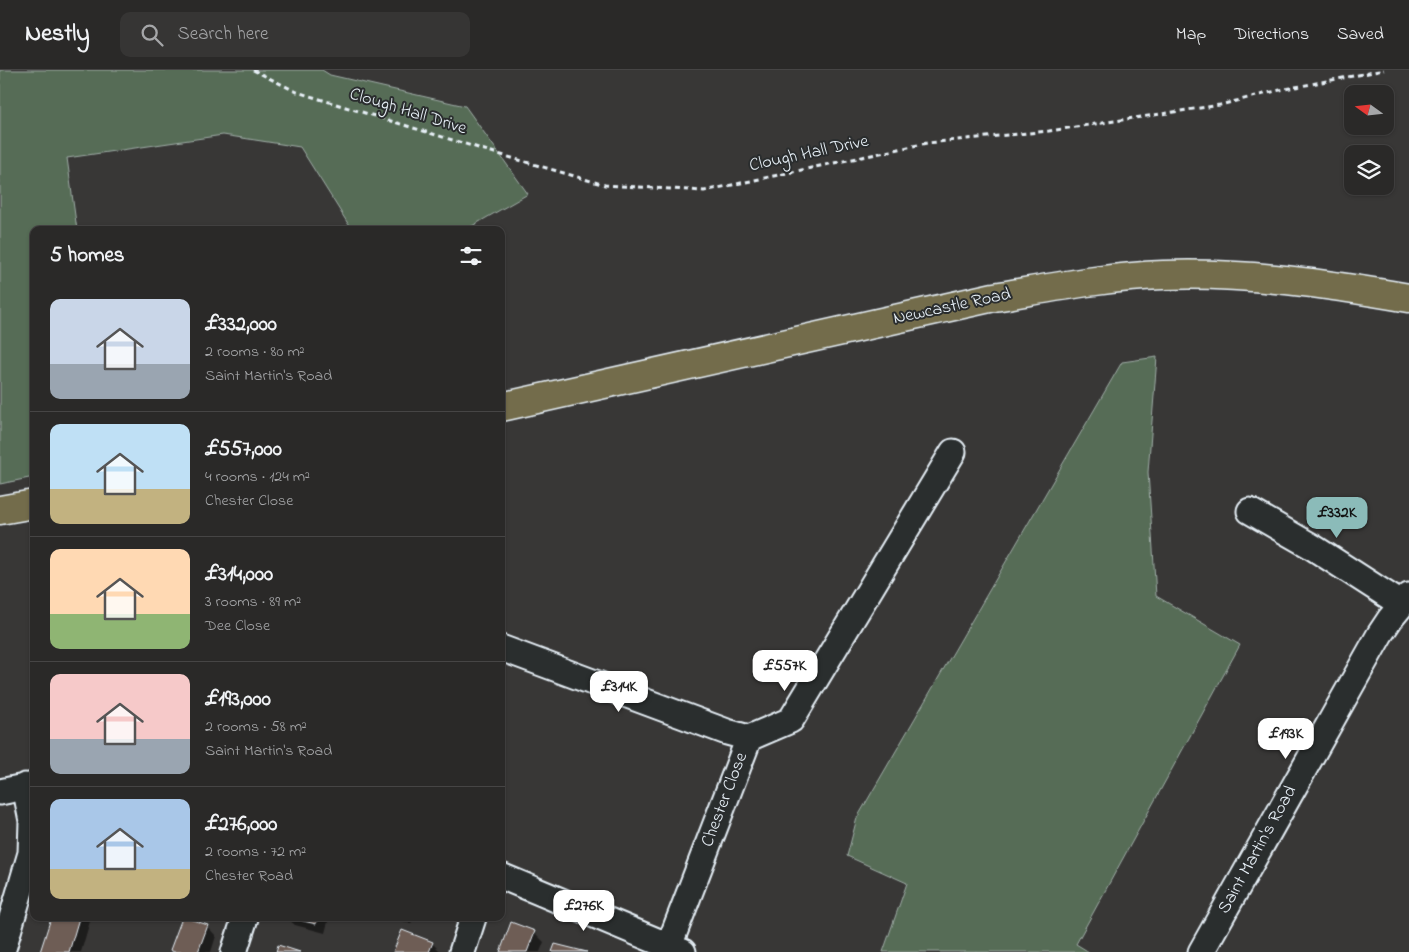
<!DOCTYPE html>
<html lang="en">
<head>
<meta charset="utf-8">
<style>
	:root { --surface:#2a2928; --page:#363534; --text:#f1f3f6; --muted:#a5a6a8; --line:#464545; --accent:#8bbbb9 }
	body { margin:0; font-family:"Indie Flower",sans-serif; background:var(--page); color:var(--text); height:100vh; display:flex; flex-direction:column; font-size:19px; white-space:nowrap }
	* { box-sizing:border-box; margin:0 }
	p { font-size:16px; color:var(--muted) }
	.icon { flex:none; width:28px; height:28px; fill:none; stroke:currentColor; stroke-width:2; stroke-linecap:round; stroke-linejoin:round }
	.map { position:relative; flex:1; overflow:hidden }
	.panel { position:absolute; left:30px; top:156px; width:475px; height:695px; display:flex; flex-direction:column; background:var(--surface); border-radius:10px; box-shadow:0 1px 4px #0004,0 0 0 1px var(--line) }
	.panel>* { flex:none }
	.needle { width:32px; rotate:285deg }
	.controls { position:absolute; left:1344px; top:15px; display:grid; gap:10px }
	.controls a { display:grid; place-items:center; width:50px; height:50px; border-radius:10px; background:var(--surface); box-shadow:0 1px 4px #0004,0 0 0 1px var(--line); font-size:25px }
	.price { position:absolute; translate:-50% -42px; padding:0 11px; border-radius:10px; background:#fff; color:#222; font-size:16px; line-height:32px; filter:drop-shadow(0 1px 2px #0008) }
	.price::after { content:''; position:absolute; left:50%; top:30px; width:15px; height:11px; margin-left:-8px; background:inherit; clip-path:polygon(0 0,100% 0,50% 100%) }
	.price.current { background:var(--accent); color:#111 }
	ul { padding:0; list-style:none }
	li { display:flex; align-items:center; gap:15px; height:125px; padding:0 20px }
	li+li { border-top:1px solid var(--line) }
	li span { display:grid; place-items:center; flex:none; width:140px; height:100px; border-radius:10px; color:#555 }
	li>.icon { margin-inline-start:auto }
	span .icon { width:60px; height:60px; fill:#fffc; stroke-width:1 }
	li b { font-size:21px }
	h2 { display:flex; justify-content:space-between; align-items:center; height:60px; padding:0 20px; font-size:21px }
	header { display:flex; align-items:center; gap:30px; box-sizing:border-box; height:70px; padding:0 25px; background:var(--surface); border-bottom:1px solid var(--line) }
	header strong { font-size:24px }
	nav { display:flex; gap:28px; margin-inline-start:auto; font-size:18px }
	.search { width:350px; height:45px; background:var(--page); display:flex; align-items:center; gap:12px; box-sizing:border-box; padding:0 18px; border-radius:10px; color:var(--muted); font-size:19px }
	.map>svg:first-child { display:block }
</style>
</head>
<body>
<header>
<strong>Nestly</strong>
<div class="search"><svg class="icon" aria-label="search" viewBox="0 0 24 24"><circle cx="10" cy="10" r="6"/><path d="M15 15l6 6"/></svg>Search here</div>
<nav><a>Map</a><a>Directions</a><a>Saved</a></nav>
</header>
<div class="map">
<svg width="1409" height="882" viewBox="0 0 1409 882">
	<rect width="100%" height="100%" fill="#383736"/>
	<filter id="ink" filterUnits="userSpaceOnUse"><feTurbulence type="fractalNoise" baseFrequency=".02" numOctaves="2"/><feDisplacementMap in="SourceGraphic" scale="10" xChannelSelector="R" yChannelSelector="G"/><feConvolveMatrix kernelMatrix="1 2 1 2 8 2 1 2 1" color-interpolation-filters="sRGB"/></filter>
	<g filter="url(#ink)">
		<path fill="#576c57" stroke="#a0aea8" d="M0 0H322L330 5 465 36 528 124 465 160H352L300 77 223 65 67 88 77 160H34V407L0 414Z
			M1157 287 1148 402 1156 526 1240 575 1076 874 1089 882H883L907 813 847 786 857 748 1122 292Z"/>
		<path fill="#0007" d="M52 848H91L81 882H42Z
			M183 848 207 856 216 866 211 882H173L171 880Z
			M287 848H329L325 863 295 855Z
			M394 848H413L411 854Z
			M534 862 544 872 540 882H501Z
			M432 873 441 882H395Z"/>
		<path fill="#6e5d55" stroke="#e8f1f8" d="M51 848H79L69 882H40Z
			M182 848H186L208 855 198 882H174L170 880Z
			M291 848H317L316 854Z
			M511 852 535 861 527 882H500Z
			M402 860 433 872 429 882H393Z
			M555 874 587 882H552Z
			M278 875 300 882H276Z"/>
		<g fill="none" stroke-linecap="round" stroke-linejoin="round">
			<g stroke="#e8f1f8" stroke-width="29">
				<path id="street" d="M1250 441 1311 476 1401 534
					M501 578 727 662 749 668
					M0 722 34 715
					M501 806 683 882
					M669 876 749 668 791 650 953 382
					M2 882 31 783 32 751 25 716
					M234 882 245 848
					M462 882 473 848
					M1201 882 1380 564 1390 549 1409 526"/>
			</g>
			<g stroke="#e8f1f8" stroke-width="31">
				<path id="highway" d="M501 337 994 227C1050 218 1106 207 1163 205 1246 202 1328 214 1409 228
					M0 440 34 434"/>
			</g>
			<path stroke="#e8f1f8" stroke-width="3" stroke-dasharray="5 4" stroke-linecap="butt" d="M253 0 297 22 488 81 605 115 704 121 927 73 1049 61 1220 35 1280 20 1384 0"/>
			<use href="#street" stroke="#2a2d2e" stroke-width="25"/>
			<use href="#highway" stroke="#736c4b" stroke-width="28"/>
		</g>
	</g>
	<g text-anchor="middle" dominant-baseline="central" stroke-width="4" stroke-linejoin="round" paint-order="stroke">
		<g font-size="18" fill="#e8f1f8" stroke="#2a2d2e">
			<text transform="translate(408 42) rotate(17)">Clough Hall Drive</text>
			<text transform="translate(809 84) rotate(-12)">Clough Hall Drive</text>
			<text transform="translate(952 237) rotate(-12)">Newcastle Road</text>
			<text transform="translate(725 730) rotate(-69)">Chester Close</text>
			<text transform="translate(1258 780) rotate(-61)">Saint Martin's Road</text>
		</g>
	</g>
</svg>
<div class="controls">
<a><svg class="needle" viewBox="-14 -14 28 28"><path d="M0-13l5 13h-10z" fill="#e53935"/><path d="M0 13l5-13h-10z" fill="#a5a6a8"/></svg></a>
<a><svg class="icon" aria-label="layers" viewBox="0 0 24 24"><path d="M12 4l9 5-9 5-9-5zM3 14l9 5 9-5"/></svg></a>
</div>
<b class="price current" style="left:1337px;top:469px">£332K</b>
<b class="price" style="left:785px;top:622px">£557K</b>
<b class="price" style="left:619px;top:643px">£314K</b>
<b class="price" style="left:1286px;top:690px">£193K</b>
<b class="price" style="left:584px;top:862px">£276K</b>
<section class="panel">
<h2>5 homes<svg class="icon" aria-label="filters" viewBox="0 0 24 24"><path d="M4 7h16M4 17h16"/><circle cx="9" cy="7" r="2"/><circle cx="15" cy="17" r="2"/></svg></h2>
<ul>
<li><span style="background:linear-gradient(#c9d6e8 65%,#9aa5b1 0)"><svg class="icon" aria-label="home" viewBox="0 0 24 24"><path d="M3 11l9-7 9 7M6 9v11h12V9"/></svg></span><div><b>£332,000</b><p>2 rooms · 80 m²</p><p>Saint Martin's Road</p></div></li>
<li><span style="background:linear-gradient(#bfe0f5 65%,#c2b280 0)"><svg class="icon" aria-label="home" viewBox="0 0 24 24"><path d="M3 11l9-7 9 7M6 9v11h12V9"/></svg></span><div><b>£557,000</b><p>4 rooms · 124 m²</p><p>Chester Close</p></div></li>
<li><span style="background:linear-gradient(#ffd9b3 65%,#8fb573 0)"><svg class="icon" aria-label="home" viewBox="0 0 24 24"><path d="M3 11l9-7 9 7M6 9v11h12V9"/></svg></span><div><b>£314,000</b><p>3 rooms · 89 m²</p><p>Dee Close</p></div></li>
<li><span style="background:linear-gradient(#f6c9c9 65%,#9aa5b1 0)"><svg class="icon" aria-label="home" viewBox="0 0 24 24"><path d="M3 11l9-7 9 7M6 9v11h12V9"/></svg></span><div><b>£193,000</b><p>2 rooms · 58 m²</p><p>Saint Martin's Road</p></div></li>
<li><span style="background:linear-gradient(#a9c7e8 70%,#c2b280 0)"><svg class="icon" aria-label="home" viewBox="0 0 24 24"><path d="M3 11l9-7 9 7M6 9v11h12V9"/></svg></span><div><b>£276,000</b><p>2 rooms · 72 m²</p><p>Chester Road</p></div></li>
</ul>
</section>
</div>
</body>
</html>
